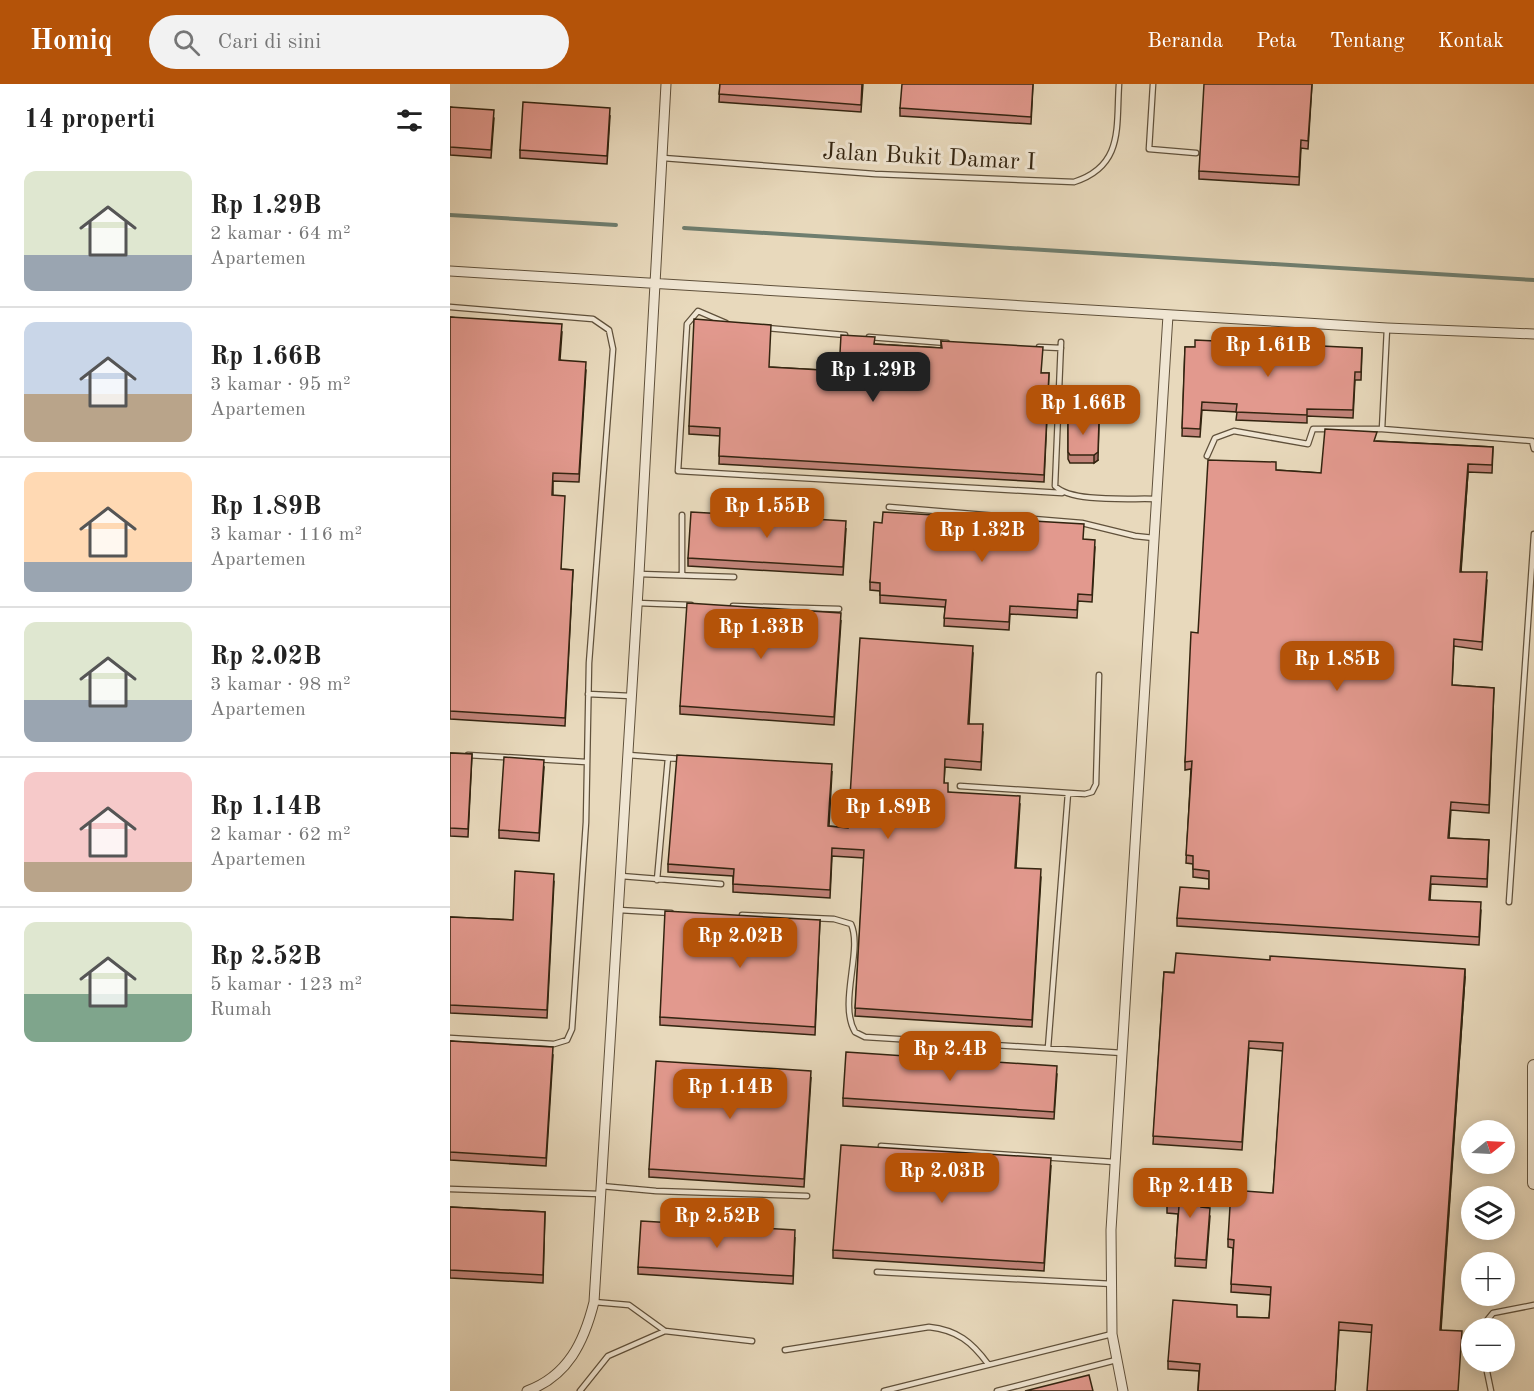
<!DOCTYPE html>
<html lang="id">
<head>
<meta charset="utf-8">
<style>
	:root { --surface:#fff; --page:#f2f2f2; --text:#222; --muted:#767676; --line:#e0e0e0; --accent:#b45309 }
	body { margin:0; font-family:"Old Standard TT",serif; background:var(--page); color:var(--text); height:100vh; display:flex; flex-direction:column; font-size:22px; white-space:nowrap }
	* { box-sizing:border-box; margin:0 }
	p { font-size:20px; color:var(--muted) }
	.icon { flex:none; width:33px; height:33px; fill:none; stroke:currentColor; stroke-width:2; stroke-linecap:round; stroke-linejoin:round }
	.map { position:relative; flex:1; overflow:hidden }
	.sheet { display:flex; flex-direction:column; background:var(--surface); width:450px }
	.sheet>* { flex:none }
	.needle { width:39px; rotate:72deg }
	.tools { position:absolute; left:1011px; top:1036px; display:grid; gap:12px }
	.tools a { display:grid; place-items:center; width:54px; height:54px; border-radius:50%; background:var(--surface); box-shadow:0 3px 15px #0003; font-size:30px }
	.price { position:absolute; translate:-50% -51px; padding:0 14px; border-radius:12px; background:var(--accent); color:#fff; font-size:20px; line-height:39px; filter:drop-shadow(0 2px 3px #0008) }
	.price::after { content:''; position:absolute; left:50%; top:36px; width:18px; height:14px; margin-left:-9px; background:inherit; clip-path:polygon(0 0,100% 0,50% 100%) }
	.price.on { background:#222; color:#fff }
	ul { padding:0; list-style:none }
	li { display:flex; align-items:center; gap:18px; height:150px; padding:0 24px }
	li+li { border-top:2px solid var(--line) }
	li span { display:grid; place-items:center; flex:none; width:168px; height:120px; border-radius:12px; color:#555 }
	li>.icon { margin-inline-start:auto }
	span .icon { width:72px; height:72px; fill:#fffc; stroke-width:1 }
	li b { font-size:26px }
	h2 { display:flex; justify-content:space-between; align-items:center; height:72px; padding:0 24px; font-size:26px }
	header { display:flex; align-items:center; gap:36px; box-sizing:border-box; height:84px; padding:0 30px; background:var(--accent); color:#fff }
	header strong { font-size:28px }
	nav { display:flex; gap:33px; margin-inline-start:auto; font-size:21px }
	.search { width:420px; height:54px; background:var(--page); display:flex; align-items:center; gap:15px; box-sizing:border-box; padding:0 21px; border-radius:33px; color:var(--muted); font-size:22px }
	main { display:flex; flex:1; min-height:0 }
	.map>svg:first-child { display:block }
</style>
</head>
<body>
<header>
<strong>Homiq</strong>
<div class="search"><svg class="icon" aria-label="search" viewBox="0 0 24 24"><circle cx="10" cy="10" r="6"/><path d="M15 15l6 6"/></svg>Cari di sini</div>
<nav><a>Beranda</a><a>Peta</a><a>Tentang</a><a>Kontak</a></nav>
</header>
<main>
<section class="sheet">
<h2>14 properti<svg class="icon" aria-label="filters" viewBox="0 0 24 24"><path d="M4 7h16M4 17h16"/><circle cx="9" cy="7" r="2"/><circle cx="15" cy="17" r="2"/></svg></h2>
<ul>
<li><span style="background:linear-gradient(#dfe7d0 70%,#9aa5b1 0)"><svg class="icon" aria-label="home" viewBox="0 0 24 24"><path d="M3 11l9-7 9 7M6 9v11h12V9"/></svg></span><div><b>Rp 1.29B</b><p>2 kamar · 64 m²</p><p>Apartemen</p></div></li>
<li><span style="background:linear-gradient(#c9d6e8 60%,#b9a48a 0)"><svg class="icon" aria-label="home" viewBox="0 0 24 24"><path d="M3 11l9-7 9 7M6 9v11h12V9"/></svg></span><div><b>Rp 1.66B</b><p>3 kamar · 95 m²</p><p>Apartemen</p></div></li>
<li><span style="background:linear-gradient(#ffd9b3 75%,#9aa5b1 0)"><svg class="icon" aria-label="home" viewBox="0 0 24 24"><path d="M3 11l9-7 9 7M6 9v11h12V9"/></svg></span><div><b>Rp 1.89B</b><p>3 kamar · 116 m²</p><p>Apartemen</p></div></li>
<li><span style="background:linear-gradient(#dfe7d0 65%,#9aa5b1 0)"><svg class="icon" aria-label="home" viewBox="0 0 24 24"><path d="M3 11l9-7 9 7M6 9v11h12V9"/></svg></span><div><b>Rp 2.02B</b><p>3 kamar · 98 m²</p><p>Apartemen</p></div></li>
<li><span style="background:linear-gradient(#f6c9c9 75%,#b9a48a 0)"><svg class="icon" aria-label="home" viewBox="0 0 24 24"><path d="M3 11l9-7 9 7M6 9v11h12V9"/></svg></span><div><b>Rp 1.14B</b><p>2 kamar · 62 m²</p><p>Apartemen</p></div></li>
<li><span style="background:linear-gradient(#dfe7d0 60%,#7fa58c 0)"><svg class="icon" aria-label="home" viewBox="0 0 24 24"><path d="M3 11l9-7 9 7M6 9v11h12V9"/></svg></span><div><b>Rp 2.52B</b><p>5 kamar · 123 m²</p><p>Rumah</p></div></li>
</ul>
</section>
<div class="map">
<svg width="1084" height="1307" viewBox="0 0 1084 1307">
	<rect width="100%" height="100%" fill="#e8d9bc"/>
	<filter id="stains"><feTurbulence type="fractalNoise" baseFrequency=".00333" numOctaves="4"/><feColorMatrix values="0 0 0 0 .2 0 0 0 0 .09 0 0 0 0 .02 0 0 0 .5 -.17"/></filter>
	<radialGradient id="worn" r=".72"><stop offset=".6" stop-color="#630" stop-opacity="0"/><stop offset="1" stop-color="#630" stop-opacity=".3"/></radialGradient>
	<g fill="none" stroke-linecap="round" stroke-linejoin="round">
		<path stroke="#6f7e6f" stroke-width="4" d="M0 131 166 141
			M234 144 1084 196"/>
		<g stroke="#60513b" stroke-width="7">
			<path id="service" d="M703 0 699 65 746 69
				M213 74 425 90 624 98C674 82 666 43 669 0
				M0 223 143 235 159 246 163 265 139 579 136 738 122 945 117 956 104 960 0 954
				M276 239 248 227 237 240 228 387 612 409
				M317 244 395 251
				M937 244 932 345 1082 357 1084 365
				M419 253 497 259
				M611 258 605 402C622 419 680 414 705 415
				M589 263 611 264
				M607 332 668 333
				M757 372 765 354 784 347 858 360 863 345H932
				M439 423 632 439 685 452 704 454
				M232 431V491
				M189 490 284 493
				M187 519 241 521
				M283 522 389 525
				M138 610 181 612
				M18 671 136 678
				M178 671 232 675
				M510 702 635 710 642 708 646 700 649 591
				M171 792 271 800
				M207 796 218 674
				M1059 818 1084 450
				M169 826 221 829
				M292 831 384 835 401 840C413 866 388 919 405 948L415 953 673 969
				M598 964 618 709
				M431 1062 664 1078
				M151 1102 206 1107 357 1112
				M0 1105 150 1110
				M427 1188 663 1200
				M144 1218 179 1221 215 1247 302 1257
				M1030 1245 1043 1229 1084 1221
				M335 1266 479 1243C507 1246 522 1258 538 1280
				M1035 1278 1041 1307
				M130 1307 158 1272 215 1247
				M434 1307 662 1250
				M547 1307 666 1276"/>
		</g>
		<g stroke="#60513b" stroke-width="11">
			<path id="minor" d="M0 187 937 244 1084 250
				M77 1307C118 1292 134 1258 144 1218L189 490 216 0
				M673 1307 662 1250 661 1146 718 231"/>
		</g>
		<g stroke="#60513b" stroke-width="14">
			<path id="tertiary" d="M1084 982V1099"/>
		</g>
		<use href="#service" stroke="#f0e6d3" stroke-width="4.5"/>
		<use href="#minor" stroke="#f0e6d3" stroke-width="9"/>
		<use href="#tertiary" stroke="#f0e6d3" stroke-width="12"/>
	</g>
	<path fill="#c2847a" stroke="#332410" stroke-width="1.5" d="M270 0H413L411 28 269 18Z
		M583 0 581 40 450 32V24Z
		M862 0 858 65 851 64 849 101 749 95V87Z
		M0 23 44 34 41 74 0 71Z
		M160 32 157 80 70 74V66Z
		M0 233 112 248 110 276 136 286 129 398 103 397V411L111 485 123 486 115 642 0 635Z
		M491 257 592 289H599L594 398 269 380 270 352 239 350V342L319 283 389 287 425 260 491 264Z
		M735 263 912 264 911 296H905L903 334 857 332V339L786 336 787 328 752 326 750 353 732 352Z
		M618 334 648 376 644 379H620L618 375Z
		M926 357 1043 363 1042 389 1018 388 1011 488 1037 496 1032 566 1004 562 1002 601 1044 604 1039 729 1001 726 999 754 1039 756 1037 803 981 800 980 816 1031 826 1029 861 727 842V834L759 805V795L743 793V780L736 779 741 685 735 686V678L748 549 826 386 871 389Z
		M432 439 633 455 645 463 642 518 628 517 627 534 560 530 559 546 494 542 495 523 430 519V507L420 506V498Z
		M396 445 393 491 238 482V474Z
		M391 537 384 641 230 630V622Z
		M523 570 519 640 533 648 531 686 495 683 494 699 498 708 570 720 566 784 591 793 582 943 405 932 414 774 382 772 380 814 283 808V792L218 788V780L382 688 379 742 398 744Z
		M0 669 22 670 18 753 0 752Z
		M94 684 89 757 49 754V746Z
		M104 798 97 934 0 929V833L63 836Z
		M370 836 365 951 210 941V933Z
		M714 888 1015 893 991 1246 1012 1255 889 1246 885 1307H748L749 1287 718 1285V1277L787 1233 819 1234 821 1211 781 1208 783 1164 778 1163V1155L823 1109 833 967 799 964 792 1066 703 1060Z
		M0 957 103 971 96 1082 0 1076Z
		M607 990 604 1035 393 1022V1014Z
		M361 994 354 1103 199 1093V1085Z
		M601 1082 594 1187 383 1174V1166Z
		M717 1121 752 1123 760 1132 756 1184 725 1182 728 1130 717 1129Z
		M0 1123 95 1128 93 1199 0 1194Z
		M345 1154 343 1200 188 1190V1183Z"/>
	<path fill="#9e6b63" stroke="#332410" stroke-width="1.5" d="M649 337 648 376 644 379V371Z
		M1018 380V388L1010 496V488Z
		M1015 885V893L990 1254V1246Z"/>
	<path fill="#e2998e" stroke="#332410" stroke-width="1.5" d="M270 0H412L411 21 269 10Z
		M452 0H583L581 33 450 24Z
		M754 0H862L858 57 851 56 849 93 749 87Z
		M73 18 160 24 157 72 70 66Z
		M0 23 44 26 41 66 0 63Z
		M0 233 112 240 109 276 136 278 129 390 103 389 102 411 115 412 111 485 123 486 115 634 0 627Z
		M244 235 321 241 319 283 389 287 391 251 425 253 424 260 492 264 491 257 593 263 591 289H599L594 391 269 372 270 344 239 342Z
		M745 256 912 264 911 288H905L903 326 857 325V331L786 328 787 320 752 318 750 345 732 344 735 263H745Z
		M646 332 649 337 648 368 644 371H620L618 368V334Z
		M875 345 927 348 924 357 1043 363 1042 381 1018 380 1010 488H1037L1032 558 1004 555 1002 601 1044 604 1039 721 1001 718 998 754 1039 756 1037 795 981 792 979 816 1031 818 1029 853 727 834 730 803 759 805V787L743 785V772L736 771 742 677 735 678 741 548 748 549 758 376 826 378V386L871 389Z
		M241 428 396 437 393 483 238 474Z
		M433 428 634 440 633 455 645 456 642 511 628 510 627 526 560 522 559 538 494 534 496 516 430 511V499L420 498 424 438 432 439Z
		M237 519 391 529 384 633 230 622Z
		M410 554 523 562 518 640H533L531 678 495 675 494 699H498V708L570 712 565 784 591 785 582 936 405 924 414 766 382 764 380 806 283 800 284 785 218 780 227 671 382 680 378 742 398 744Z
		M0 669 22 670 18 745 0 744Z
		M54 673 94 676 89 749 49 746Z
		M65 787 104 790 97 926 0 921V833L63 836Z
		M215 827 370 836 365 943 210 933Z
		M726 869 820 876V872L1015 885 990 1246 1012 1247 1008 1307H917L922 1241 889 1238 885 1307H748L750 1280 718 1277 723 1216 787 1221V1233L819 1234 821 1203 781 1200 784 1156 778 1155 781 1106 823 1109 833 959 799 957 792 1058 703 1052 714 888 724 889Z
		M0 957 103 963 96 1074 0 1068Z
		M396 968 607 982 604 1028 393 1014Z
		M206 977 361 987 354 1095 199 1085Z
		M391 1061 601 1074 594 1179 383 1166Z
		M719 1096 753 1098 751 1123 760 1124 756 1176 725 1174 729 1122 717 1121Z
		M0 1123 95 1128 93 1191 0 1186Z
		M191 1137 345 1146 343 1192 188 1183Z
		M639 1291 643 1307H575Z"/>
	<g text-anchor="middle" dominant-baseline="central" stroke-width="6" stroke-linejoin="round" paint-order="stroke">
		<g font-size="24" fill="#332410" stroke="#f0e6d3">
			<text transform="translate(479 74) rotate(3)">Jalan Bukit Damar I</text>
		</g>
	</g>
	<rect width="100%" height="100%" filter="url(#stains)"/>
	<rect width="100%" height="100%" fill="url(#worn)"/>
</svg>
<div class="tools">
<a><svg class="needle" viewBox="-14 -14 28 28"><path d="M0-13l5 13h-10z" fill="#e53935"/><path d="M0 13l5-13h-10z" fill="#767676"/></svg></a>
<a><svg class="icon" aria-label="layers" viewBox="0 0 24 24"><path d="M12 4l9 5-9 5-9-5zM3 14l9 5 9-5"/></svg></a>
<a>+</a>
<a>−</a>
</div>
<b class="price" style="left:818px;top:294px">Rp 1.61B</b>
<b class="price on" style="left:423px;top:319px">Rp 1.29B</b>
<b class="price" style="left:633px;top:352px">Rp 1.66B</b>
<b class="price" style="left:317px;top:455px">Rp 1.55B</b>
<b class="price" style="left:532px;top:479px">Rp 1.32B</b>
<b class="price" style="left:311px;top:576px">Rp 1.33B</b>
<b class="price" style="left:887px;top:608px">Rp 1.85B</b>
<b class="price" style="left:438px;top:756px">Rp 1.89B</b>
<b class="price" style="left:290px;top:885px">Rp 2.02B</b>
<b class="price" style="left:500px;top:998px">Rp 2.4B</b>
<b class="price" style="left:280px;top:1036px">Rp 1.14B</b>
<b class="price" style="left:492px;top:1120px">Rp 2.03B</b>
<b class="price" style="left:740px;top:1135px">Rp 2.14B</b>
<b class="price" style="left:267px;top:1165px">Rp 2.52B</b>
</div>
</main>
</body>
</html>
